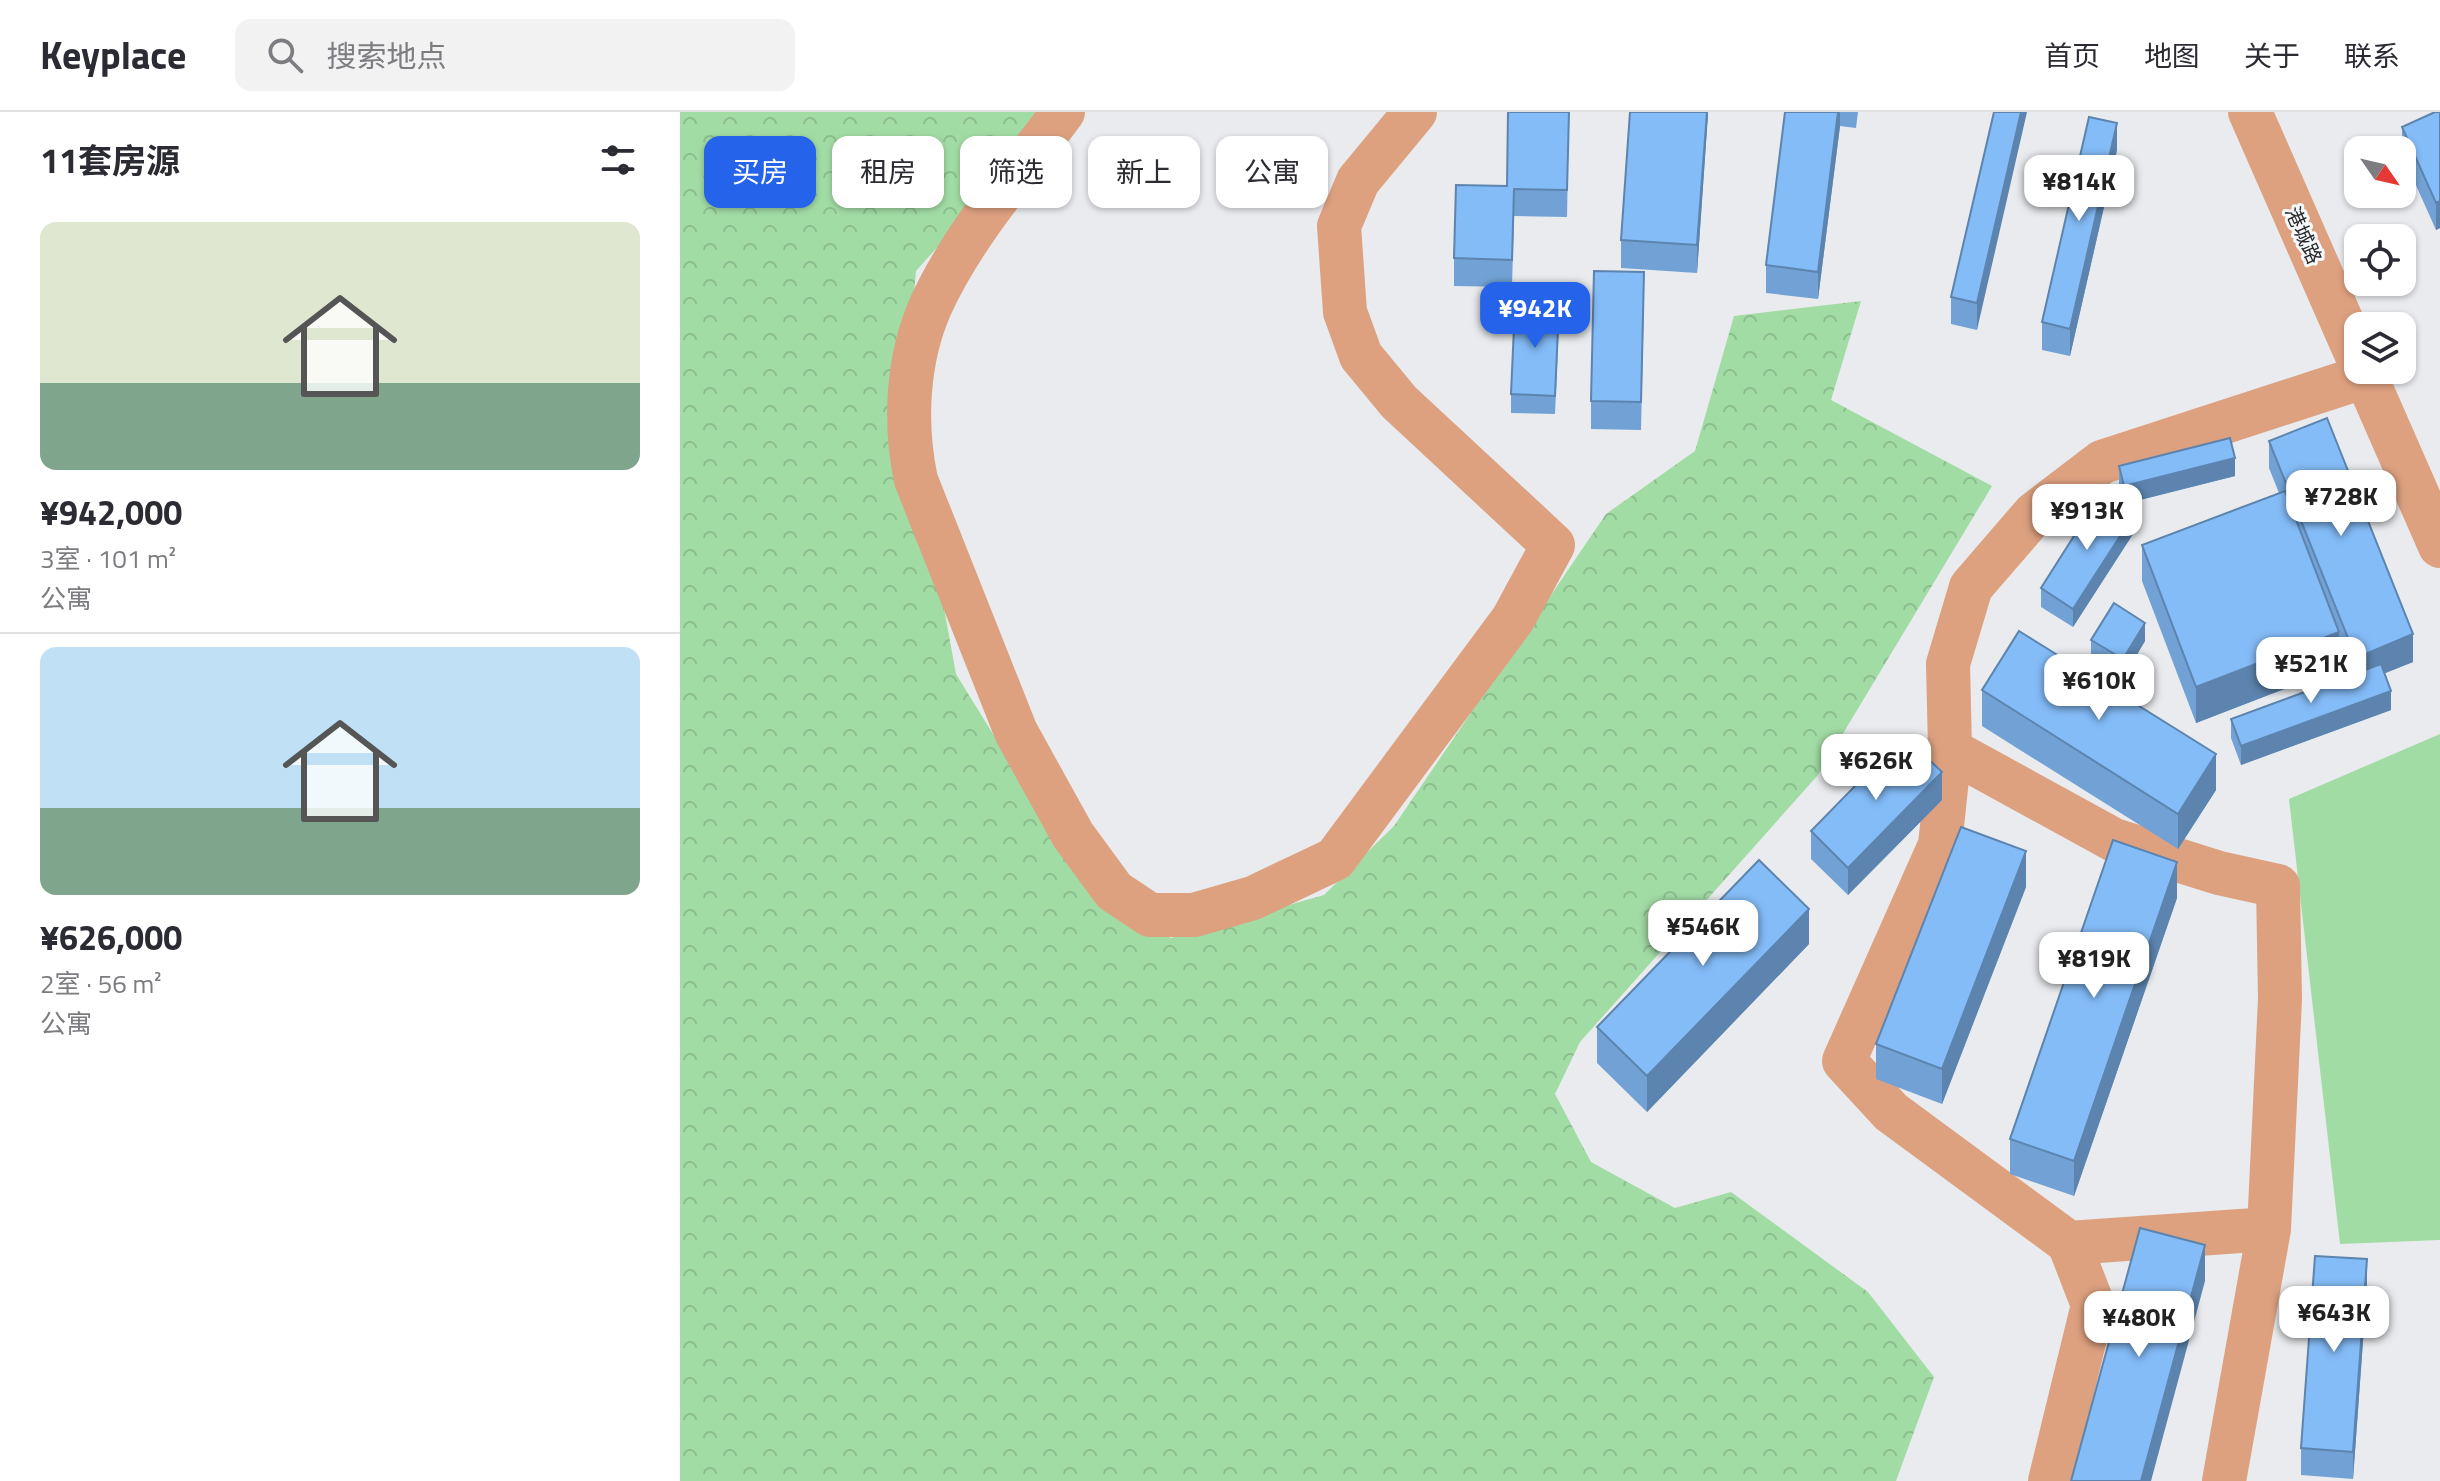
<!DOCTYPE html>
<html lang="zh">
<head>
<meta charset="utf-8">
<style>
	:root { --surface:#fff; --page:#f2f2f3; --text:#2b2b33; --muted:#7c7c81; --line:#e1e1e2; --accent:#2563eb }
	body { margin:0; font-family:"Titillium Web","Noto Sans SC",sans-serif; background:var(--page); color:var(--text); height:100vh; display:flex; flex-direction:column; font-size:30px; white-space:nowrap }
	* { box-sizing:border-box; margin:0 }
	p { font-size:26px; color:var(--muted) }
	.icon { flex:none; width:44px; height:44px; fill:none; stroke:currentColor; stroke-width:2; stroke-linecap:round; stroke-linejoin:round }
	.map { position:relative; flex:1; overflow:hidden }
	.sheet { display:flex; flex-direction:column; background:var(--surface); width:680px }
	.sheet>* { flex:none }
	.guide { position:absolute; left:24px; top:24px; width:760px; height:72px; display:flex; gap:16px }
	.needle { width:52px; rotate:124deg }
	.controls { position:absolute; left:1664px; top:24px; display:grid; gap:16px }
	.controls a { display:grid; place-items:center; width:72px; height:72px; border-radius:16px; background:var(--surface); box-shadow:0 2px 6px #0004; font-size:40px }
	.price { position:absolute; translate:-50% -68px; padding:0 18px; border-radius:16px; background:#fff; color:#222; font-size:26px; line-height:52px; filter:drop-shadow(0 2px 4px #0008) }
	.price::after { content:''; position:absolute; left:50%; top:48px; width:24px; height:18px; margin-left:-12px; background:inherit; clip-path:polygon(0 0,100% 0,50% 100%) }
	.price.selected { background:var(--accent); color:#fff }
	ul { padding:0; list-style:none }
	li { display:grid; align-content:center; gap:16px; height:424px; padding:0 40px }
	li+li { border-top:2px solid var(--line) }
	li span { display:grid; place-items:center; height:248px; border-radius:16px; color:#555 }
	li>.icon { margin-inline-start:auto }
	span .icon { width:144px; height:144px; fill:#fffc; stroke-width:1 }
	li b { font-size:34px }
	h2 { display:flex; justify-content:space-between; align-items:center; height:96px; padding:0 40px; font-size:34px }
	.pill { padding:0 28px; border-radius:16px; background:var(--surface); box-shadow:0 2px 6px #0004; font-size:28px; line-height:72px }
	.pill.selected { background:var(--accent); color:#fff }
	header { display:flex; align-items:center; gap:48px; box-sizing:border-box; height:112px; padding:0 40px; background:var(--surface); border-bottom:2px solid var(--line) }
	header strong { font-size:38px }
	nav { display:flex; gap:44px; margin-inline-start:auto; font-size:28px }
	.search { width:560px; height:72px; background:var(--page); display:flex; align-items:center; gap:20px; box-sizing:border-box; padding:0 28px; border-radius:16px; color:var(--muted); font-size:30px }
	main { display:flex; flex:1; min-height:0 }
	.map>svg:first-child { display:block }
</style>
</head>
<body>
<header>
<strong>Keyplace</strong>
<div class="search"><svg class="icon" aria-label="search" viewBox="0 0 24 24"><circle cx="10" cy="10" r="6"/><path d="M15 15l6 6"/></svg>搜索地点</div>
<nav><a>首页</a><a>地图</a><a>关于</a><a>联系</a></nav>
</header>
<main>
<section class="sheet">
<h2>11套房源<svg class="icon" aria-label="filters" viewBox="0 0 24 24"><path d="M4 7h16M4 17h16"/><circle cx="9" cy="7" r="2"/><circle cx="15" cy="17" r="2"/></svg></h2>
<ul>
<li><span style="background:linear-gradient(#dfe7d0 65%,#7fa58c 0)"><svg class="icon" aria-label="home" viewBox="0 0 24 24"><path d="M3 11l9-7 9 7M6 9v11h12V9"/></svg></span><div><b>¥942,000</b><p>3室 · 101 m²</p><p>公寓</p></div></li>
<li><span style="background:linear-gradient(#bfe0f5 65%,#7fa58c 0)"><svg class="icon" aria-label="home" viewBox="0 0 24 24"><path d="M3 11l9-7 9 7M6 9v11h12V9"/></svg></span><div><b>¥626,000</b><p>2室 · 56 m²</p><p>公寓</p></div></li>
</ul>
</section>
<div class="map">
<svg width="1760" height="1369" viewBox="0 0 1760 1369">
	<defs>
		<pattern id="forest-crowns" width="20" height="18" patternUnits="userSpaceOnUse" patternTransform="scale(2)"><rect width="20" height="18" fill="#a2dca5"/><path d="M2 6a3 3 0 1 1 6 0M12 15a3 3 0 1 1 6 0" fill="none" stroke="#8cbd8e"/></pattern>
	</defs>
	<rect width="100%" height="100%" fill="#e9ebee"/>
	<path fill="#a2dca5" d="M1760 622V1128L1660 1132 1609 687Z"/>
	<path fill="url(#forest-crowns)" d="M0 0H366L332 52 236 159 225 283 276 562 350 682 430 796 491 826 644 783 714 714 926 402 1015 339 1054 204 1181 189 1151 288 1312 374 1138 663 900 930 875 982 911 1050 995 1096 1051 1080 1188 1180 1254 1265 1216 1369H0Z"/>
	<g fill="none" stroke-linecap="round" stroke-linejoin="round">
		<path stroke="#dda180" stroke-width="44" d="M383 0C338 61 283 123 251 193 227 247 224 311 236 368L336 620 393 723 434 779 470 803H514L573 786 655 747 833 507 873 433 719 290 681 244 665 200 659 114 678 69 735 0
			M1570 0 1678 246
			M1683 258 1760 434
			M1270 638 1434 728 1539 761 1598 774 1600 887 1589 1117 1544 1369
			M1389 1131 1589 1117
			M1370 1369 1413 1193 1389 1131 1211 1000 1164 949 1260 733 1270 638 1268 552 1291 475 1354 402 1422 350 1686 264"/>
	</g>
	<path fill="#72a2d5" d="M889 0 887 105 834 104 832 175 774 174V146Z
		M1028 0 1017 161 941 156V128Z
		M1105 0H1178L1176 16 1160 14 1138 187 1086 181V153Z
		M1314 0 1297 218 1271 212V185Z
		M1760 0V116L1756 118 1722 42V15Z
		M1437 38 1390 244 1362 238V210Z
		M964 187 961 318 911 317V289Z
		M879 212 875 302 831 301V282Z
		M1589 329 1733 550 1704 561 1711 598 1561 653 1551 626V607L1672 563 1659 531V556L1516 611 1462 469V433L1599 381 1589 356Z
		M1439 354 1555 364 1444 392 1439 373Z
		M1453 422 1393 515 1361 495V476Z
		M1411 528 1465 529 1443 566 1411 547Z
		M1302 578 1536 678 1498 737 1302 614Z
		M1262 688 1168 783 1131 747V719Z
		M1346 775 1262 992 1196 967V932Z
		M1497 786 1394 1084 1330 1062V1027Z
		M1129 832 967 1000 917 951V915Z
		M1687 1174 1673 1367 1621 1363V1336Z"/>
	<path fill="#5c84ae" d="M1027 0H1028V3L1017 161V133Z
		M1158 0H1160V14L1138 187V160Z
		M1341 0H1347L1297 218V191Z
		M1437 11V38L1390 244V217Z
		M1760 89V116L1756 118V91Z
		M1555 346V364L1444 392V374Z
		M1453 404V422L1393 515V497Z
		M1465 511V529L1443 566V547Z
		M1659 520V556L1516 611V575Z
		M1733 522V550L1676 573V546Z
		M1711 579V598L1561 653V634Z
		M1536 642V678L1498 737V702Z
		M1262 660V688L1168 783V756Z
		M1346 739V775L1262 992V957Z
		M1497 750V786L1394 1084V1049Z
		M1129 797V832L967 1000V964Z
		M1525 1133V1169L1471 1369H1461Z
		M1687 1147V1174L1673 1367V1340Z"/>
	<path fill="#84bcf8" stroke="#5c84ae" stroke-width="2" d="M828 0H889L887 78 834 77 832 148 774 146 776 73 827 74Z
		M950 0H1027L1017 133 941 128Z
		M1105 0H1158L1138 160 1086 153Z
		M1314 0H1341L1297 191 1271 185Z
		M1755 0H1760V89L1756 91 1722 15Z
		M1409 5 1437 11 1390 217 1362 210Z
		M914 159 964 160 961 290 911 289Z
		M835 192 879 193 875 284 831 282Z
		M1647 306 1733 522 1676 546 1589 329Z
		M1550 326 1555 346 1444 374 1439 354Z
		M1605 379 1659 520 1516 575 1462 433Z
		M1420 383 1453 404 1393 497 1361 476Z
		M1434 491 1465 511 1443 547 1411 528Z
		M1339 519 1536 642 1498 702 1302 578Z
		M1701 552 1711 579 1561 634 1551 607Z
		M1224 624 1262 660 1168 756 1131 719Z
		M1281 715 1346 739 1262 957 1196 932Z
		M1433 728 1497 750 1394 1049 1330 1027Z
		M1079 748 1129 797 967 964 917 915Z
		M1460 1116 1525 1133 1461 1369H1391Z
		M1635 1144 1687 1147 1673 1340 1621 1336Z"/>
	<g text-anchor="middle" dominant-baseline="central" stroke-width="6" stroke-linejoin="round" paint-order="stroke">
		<g font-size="20" fill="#272829" stroke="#f6f9fb">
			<text transform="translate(1624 123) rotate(66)">港城路</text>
		</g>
	</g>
</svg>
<div class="controls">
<a><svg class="needle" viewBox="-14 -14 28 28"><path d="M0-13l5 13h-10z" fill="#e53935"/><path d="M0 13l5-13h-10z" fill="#7c7c81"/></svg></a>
<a><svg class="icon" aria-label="locate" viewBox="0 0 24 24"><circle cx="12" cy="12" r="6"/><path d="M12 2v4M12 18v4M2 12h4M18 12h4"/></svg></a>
<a><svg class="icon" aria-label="layers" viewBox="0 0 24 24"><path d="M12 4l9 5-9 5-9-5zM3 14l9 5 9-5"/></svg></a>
</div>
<b class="price" style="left:1399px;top:111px">¥814K</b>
<b class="price selected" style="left:855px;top:238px">¥942K</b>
<b class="price" style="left:1661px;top:426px">¥728K</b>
<b class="price" style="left:1407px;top:440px">¥913K</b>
<b class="price" style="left:1631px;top:593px">¥521K</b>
<b class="price" style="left:1419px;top:610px">¥610K</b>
<b class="price" style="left:1196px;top:690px">¥626K</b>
<b class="price" style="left:1023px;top:856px">¥546K</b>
<b class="price" style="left:1414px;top:888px">¥819K</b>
<b class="price" style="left:1654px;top:1242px">¥643K</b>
<b class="price" style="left:1459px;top:1247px">¥480K</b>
<div class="guide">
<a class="pill selected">买房</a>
<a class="pill">租房</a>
<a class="pill">筛选</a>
<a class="pill">新上</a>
<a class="pill">公寓</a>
</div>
</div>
</main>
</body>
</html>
